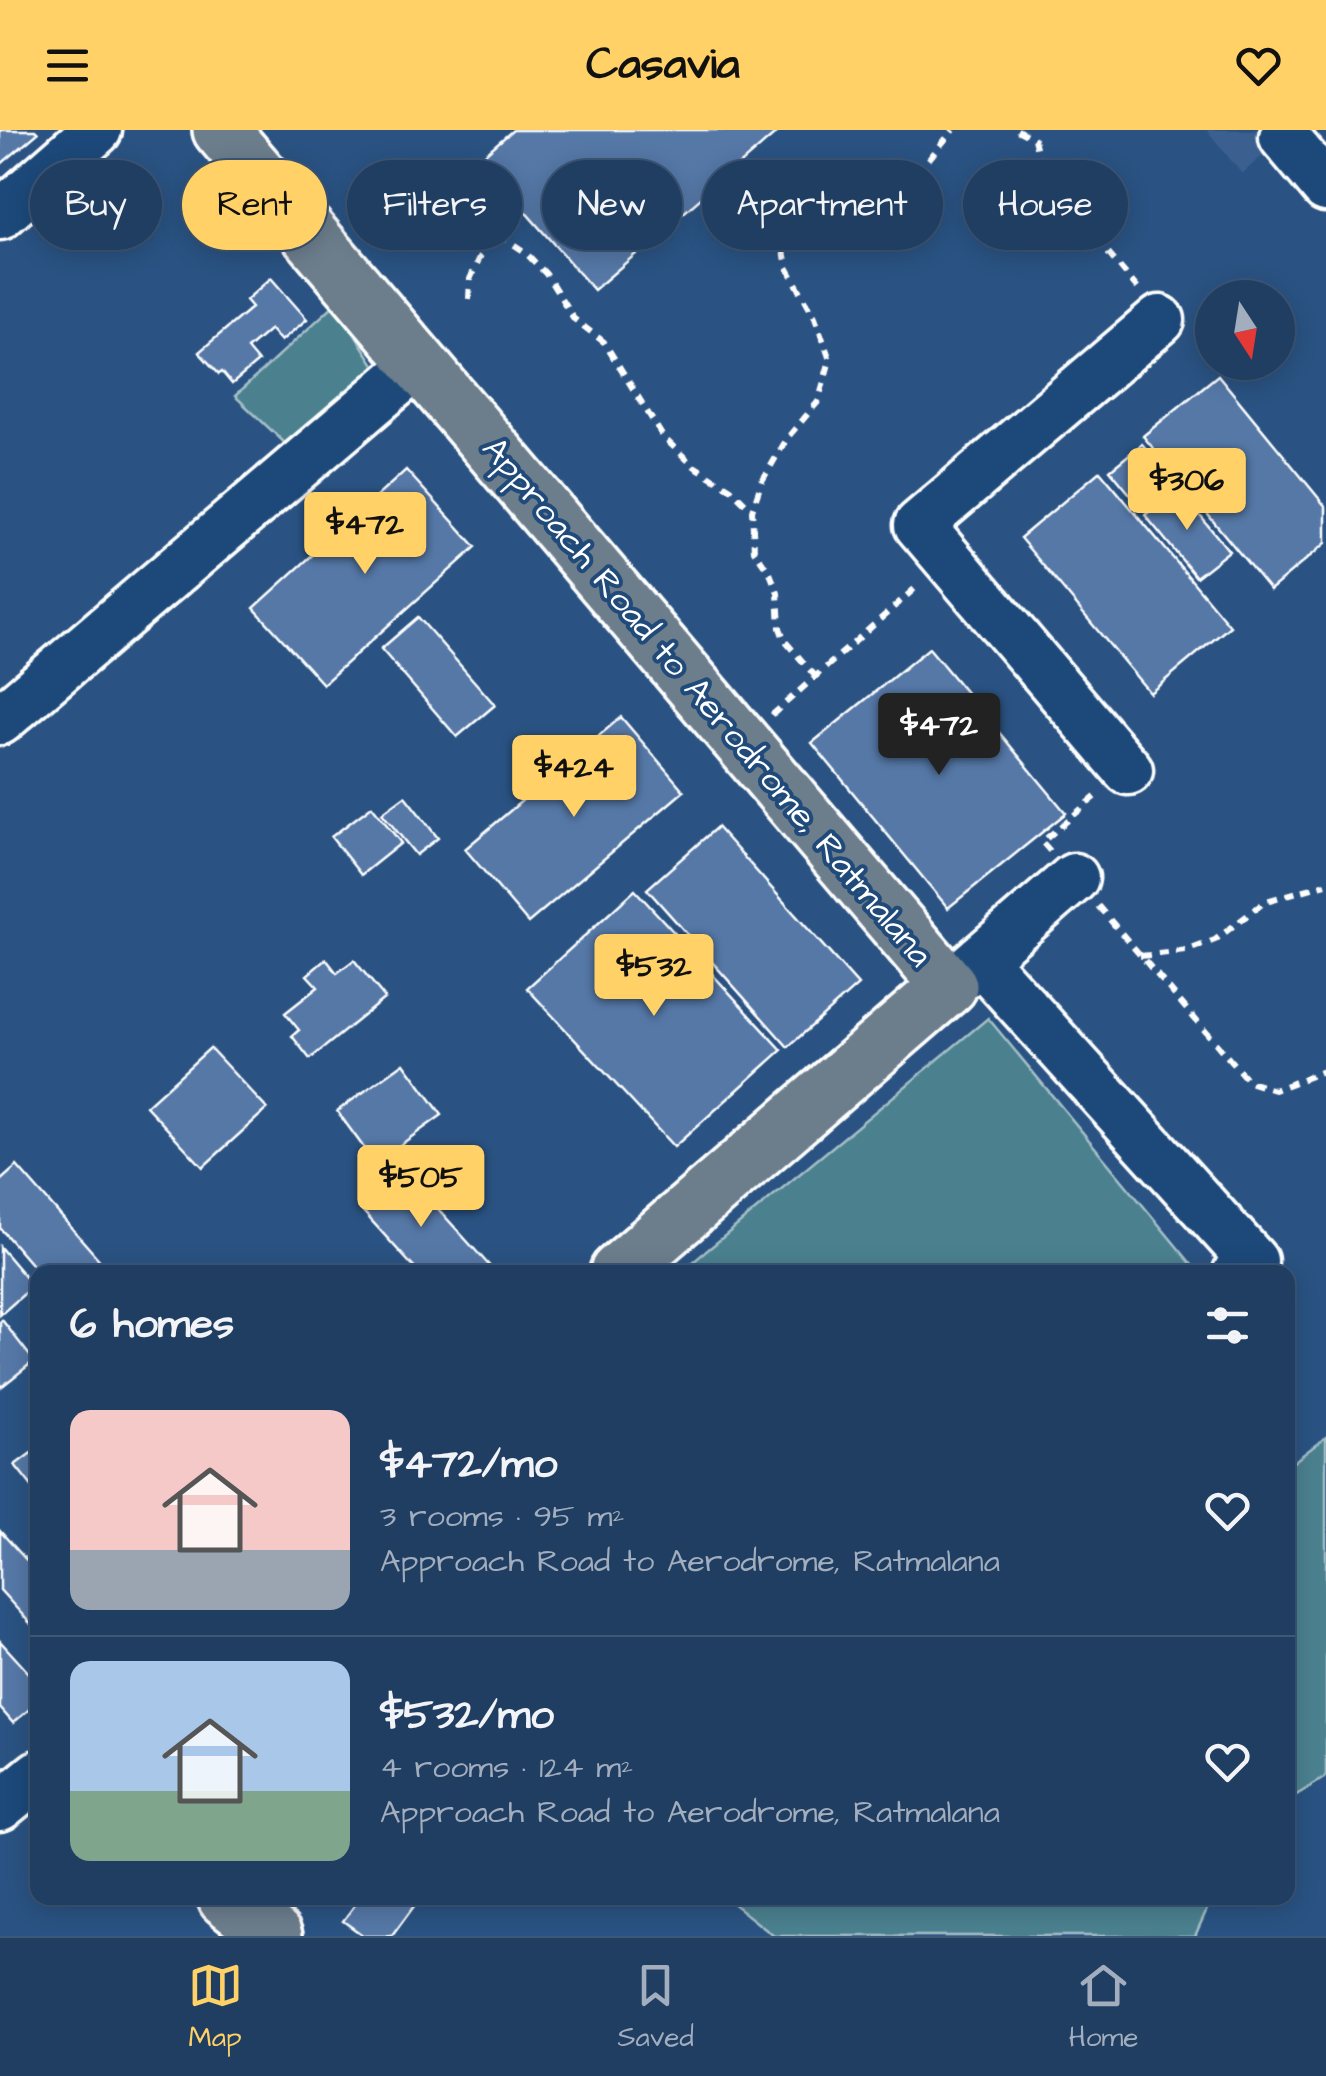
<!DOCTYPE html>
<html lang="en">
<head>
<meta charset="utf-8">
<style>
	:root { --surface:#203e62; --page:#284568; --text:#f1f3f6; --muted:#a2aebe; --line:#3d5777; --accent:#ffd166 }
	body { margin:0; font-family:"Architects Daughter",sans-serif; background:var(--page); color:var(--text); height:100vh; display:flex; flex-direction:column; font-size:38px; white-space:nowrap }
	* { box-sizing:border-box; margin:0 }
	p { font-size:32px; color:var(--muted) }
	.icon { flex:none; width:55px; height:55px; fill:none; stroke:currentColor; stroke-width:2; stroke-linecap:round; stroke-linejoin:round }
	.map { position:relative; flex:1; overflow:hidden }
	.panel { position:absolute; left:30px; top:1135px; width:1265px; height:640px; display:flex; flex-direction:column; background:var(--surface); border-radius:20px; box-shadow:0 5px 25px #0003,0 0 0 2px var(--line) }
	.panel>* { flex:none }
	.banner { position:absolute; left:30px; top:30px; width:1268px; height:90px; display:flex; gap:20px }
	.needle { width:65px; rotate:168deg }
	.tools { position:absolute; left:1195px; top:150px; display:grid; gap:20px }
	.tools a { display:grid; place-items:center; width:100px; height:100px; border-radius:50%; background:var(--surface); box-shadow:0 5px 25px #0003,0 0 0 2px var(--line); font-size:50px }
	.price { position:absolute; translate:-50% -85px; padding:0 22px; border-radius:10px; background:var(--accent); color:#111; font-size:32px; line-height:65px; filter:drop-shadow(0 2px 5px #0008) }
	.price::after { content:''; position:absolute; left:50%; top:60px; width:30px; height:22px; margin-left:-15px; background:inherit; clip-path:polygon(0 0,100% 0,50% 100%) }
	.price.selected { background:#222; color:#fff }
	ul { padding:0; list-style:none }
	li { display:flex; align-items:center; gap:30px; height:250px; padding:0 40px }
	li+li { border-top:2px solid var(--line) }
	li span { display:grid; place-items:center; flex:none; width:280px; height:200px; border-radius:20px; color:#555 }
	li>.icon { margin-inline-start:auto }
	span .icon { width:120px; height:120px; fill:#fffc; stroke-width:1 }
	li b { font-size:42px }
	h2 { display:flex; justify-content:space-between; align-items:center; height:120px; padding:0 40px; font-size:42px }
	.pill { padding:0 35px; border-radius:45px; background:var(--surface); box-shadow:0 5px 25px #0003,0 0 0 2px var(--line); font-size:35px; line-height:90px }
	.pill.selected { background:var(--accent); color:#111 }
	header { display:flex; justify-content:space-between; align-items:center; height:130px; padding:0 40px; background:var(--accent); color:#111; font-size:45px; font-weight:700 }
	.tab-bar { display:flex; justify-content:space-around; align-items:center; height:140px; border-top:2px solid var(--line); background:var(--surface); font-size:28px; color:var(--muted) }
	.tab-bar a { display:grid; justify-items:center; gap:5px }
	.tab-bar .selected { color:var(--accent) }
	.map>svg:first-child { display:block }
</style>
</head>
<body>
<header><svg class="icon" aria-label="menu" viewBox="0 0 24 24"><path d="M4 6h16M4 12h16M4 18h16"/></svg>Casavia<svg class="icon" aria-label="heart" viewBox="0 0 24 24"><path d="M12 20l-8-8c-3-5 5-10 8-4 3-6 11-1 8 4z"/></svg></header>
<div class="map">
<svg width="1326" height="1806" viewBox="0 0 1326 1806">
	<rect width="100%" height="100%" fill="#2a5383"/>
	<filter id="ink" filterUnits="userSpaceOnUse"><feTurbulence type="fractalNoise" baseFrequency=".01" numOctaves="2"/><feDisplacementMap in="SourceGraphic" scale="20" xChannelSelector="R" yChannelSelector="G"/><feConvolveMatrix kernelMatrix="1 2 1 2 8 2 1 2 1" color-interpolation-filters="sRGB"/></filter>
	<g filter="url(#ink)">
		<path fill="#3b6190" d="M1207 0H1291L1242 44Z"/>
		<path fill="#4c818f" stroke="#a6c0c7" stroke-width="2.5" d="M335 174 377 239 289 317 235 266Z
			M988 888 1198 1142H681Z
			M1326 1307V1647L1288 1670V1336Z
			M726 1768H1212L1195 1806H774Z"/>
		<path fill="#5478a7" stroke="#fff" stroke-width="2.5" d="M0 0H35L38 3 0 35Z
			M513 0H780L594 160 479 29Z
			M271 148 307 189 281 211 270 199 247 219 258 232 232 254 222 242 219 244 199 222 252 177 246 170Z
			M1218 245 1326 377V413L1270 460 1143 306Z
			M1142 314 1172 349 1140 376 1110 340Z
			M406 340 476 417 323 554 254 478Z
			M1100 341 1230 496 1150 563 1020 408Z
			M1178 359 1229 421 1196 447 1145 385Z
			M418 487 495 575 457 607 381 519Z
			M929 518 1066 683 948 778 812 613Z
			M621 587 684 661 528 793 465 719Z
			M405 666 438 708 416 725 382 683Z
			M372 676 401 713 361 745 331 707Z
			M717 697 858 855 788 917 647 759Z
			M635 760 782 920 674 1017 527 858Z
			M326 829 337 843 354 830 385 868 310 929 292 906 299 900 285 883 318 857 307 845Z
			M210 918 267 979 203 1037 146 976Z
			M404 933 442 985 375 1033 337 981Z
			M17 1036 110 1142H38L0 1098V1051Z
			M403 1040 495 1142H418L360 1078Z
			M0 1117 33 1156 0 1185Z
			M2 1190 34 1231 0 1258V1192Z
			M38 1318V1364L15 1335Z
			M0 1401 38 1443V1502L0 1460Z
			M0 1511 38 1553V1572L13 1593 0 1578Z
			M360 1768H420L392 1806H364L343 1791Z"/>
		<g fill="none" stroke-linecap="round" stroke-linejoin="round">
			<g stroke="#fff" stroke-width="55">
				<path id="minor" d="M1284 7 1326 57
					M0 85 97 0
					M0 590 419 233
					M1128 640 919 395 1160 190
					M980 829 1253 1131 1238 1142
					M956 850 1074 748
					M0 1676 38 1645"/>
			</g>
			<g stroke="#fff" stroke-width="62">
				<path id="major" d="M221 0 949 856 618 1142
					M226 1768 274 1806"/>
			</g>
			<path stroke="#fff" stroke-width="6" stroke-dasharray="10 8" stroke-linecap="butt" d="M1017 0 1034 9 1046 57 1063 89 1097 110 1139 160
				M469 169 470 149 487 112 506 109 525 122 546 144 574 189 604 212 663 307 694 336 731 359 752 380
				M816 547 785 511 780 498 778 463 770 443 754 420 752 380 762 351 788 307 818 272 830 230 815 187 787 137 782 109 790 91 805 80 871 70 910 52 953 0
				M772 585 920 454
				M1050 721 1042 712 1100 663
				M1098 776 1249 952 1274 960 1326 940
				M1140 826 1186 821 1215 810 1266 771 1326 754"/>
			<use href="#minor" stroke="#1f4a7a" stroke-width="48"/>
			<use href="#major" stroke="#6c7d8c" stroke-width="55"/>
		</g>
	</g>
	<g text-anchor="middle" dominant-baseline="central" stroke-width="8" stroke-linejoin="round" paint-order="stroke">
		<g font-size="35" fill="#fff" stroke="#1f4a7a">
			<text transform="translate(707 572) rotate(50)">Approach Road to Aerodrome, Ratmalana</text>
		</g>
	</g>
</svg>
<div class="tools">
<a><svg class="needle" viewBox="-14 -14 28 28"><path d="M0-13l5 13h-10z" fill="#e53935"/><path d="M0 13l5-13h-10z" fill="#a2aebe"/></svg></a>
</div>
<b class="price" style="left:1187px;top:403px">$306</b>
<b class="price" style="left:365px;top:447px">$472</b>
<b class="price selected" style="left:939px;top:648px">$472</b>
<b class="price" style="left:574px;top:690px">$424</b>
<b class="price" style="left:654px;top:889px">$532</b>
<b class="price" style="left:421px;top:1100px">$505</b>
<div class="banner">
<a class="pill">Buy</a>
<a class="pill selected">Rent</a>
<a class="pill">Filters</a>
<a class="pill">New</a>
<a class="pill">Apartment</a>
<a class="pill">House</a>
</div>
<section class="panel">
<h2>6 homes<svg class="icon" aria-label="filters" viewBox="0 0 24 24"><path d="M4 7h16M4 17h16"/><circle cx="9" cy="7" r="2"/><circle cx="15" cy="17" r="2"/></svg></h2>
<ul>
<li><span style="background:linear-gradient(#f6c9c9 70%,#9aa5b1 0)"><svg class="icon" aria-label="home" viewBox="0 0 24 24"><path d="M3 11l9-7 9 7M6 9v11h12V9"/></svg></span><div><b>$472/mo</b><p>3 rooms · 95 m²</p><p>Approach Road to Aerodrome, Ratmalana</p></div><svg class="icon" aria-label="heart" viewBox="0 0 24 24"><path d="M12 20l-8-8c-3-5 5-10 8-4 3-6 11-1 8 4z"/></svg></li>
<li><span style="background:linear-gradient(#a9c7e8 65%,#7fa58c 0)"><svg class="icon" aria-label="home" viewBox="0 0 24 24"><path d="M3 11l9-7 9 7M6 9v11h12V9"/></svg></span><div><b>$532/mo</b><p>4 rooms · 124 m²</p><p>Approach Road to Aerodrome, Ratmalana</p></div><svg class="icon" aria-label="heart" viewBox="0 0 24 24"><path d="M12 20l-8-8c-3-5 5-10 8-4 3-6 11-1 8 4z"/></svg></li>
</ul>
</section>
</div>
<nav class="tab-bar">
<a class="selected"><svg class="icon" aria-label="map" viewBox="0 0 24 24"><path d="M3 6l6-2 6 2 6-2v14l-6 2-6-2-6 2zM9 4v14M15 6v14"/></svg>Map</a>
<a><svg class="icon" aria-label="saved" viewBox="0 0 24 24"><path d="M7 4h10v16l-5-4-5 4z"/></svg>Saved</a>
<a><svg class="icon" aria-label="home" viewBox="0 0 24 24"><path d="M3 11l9-7 9 7M6 9v11h12V9"/></svg>Home</a>
</nav>
</body>
</html>
